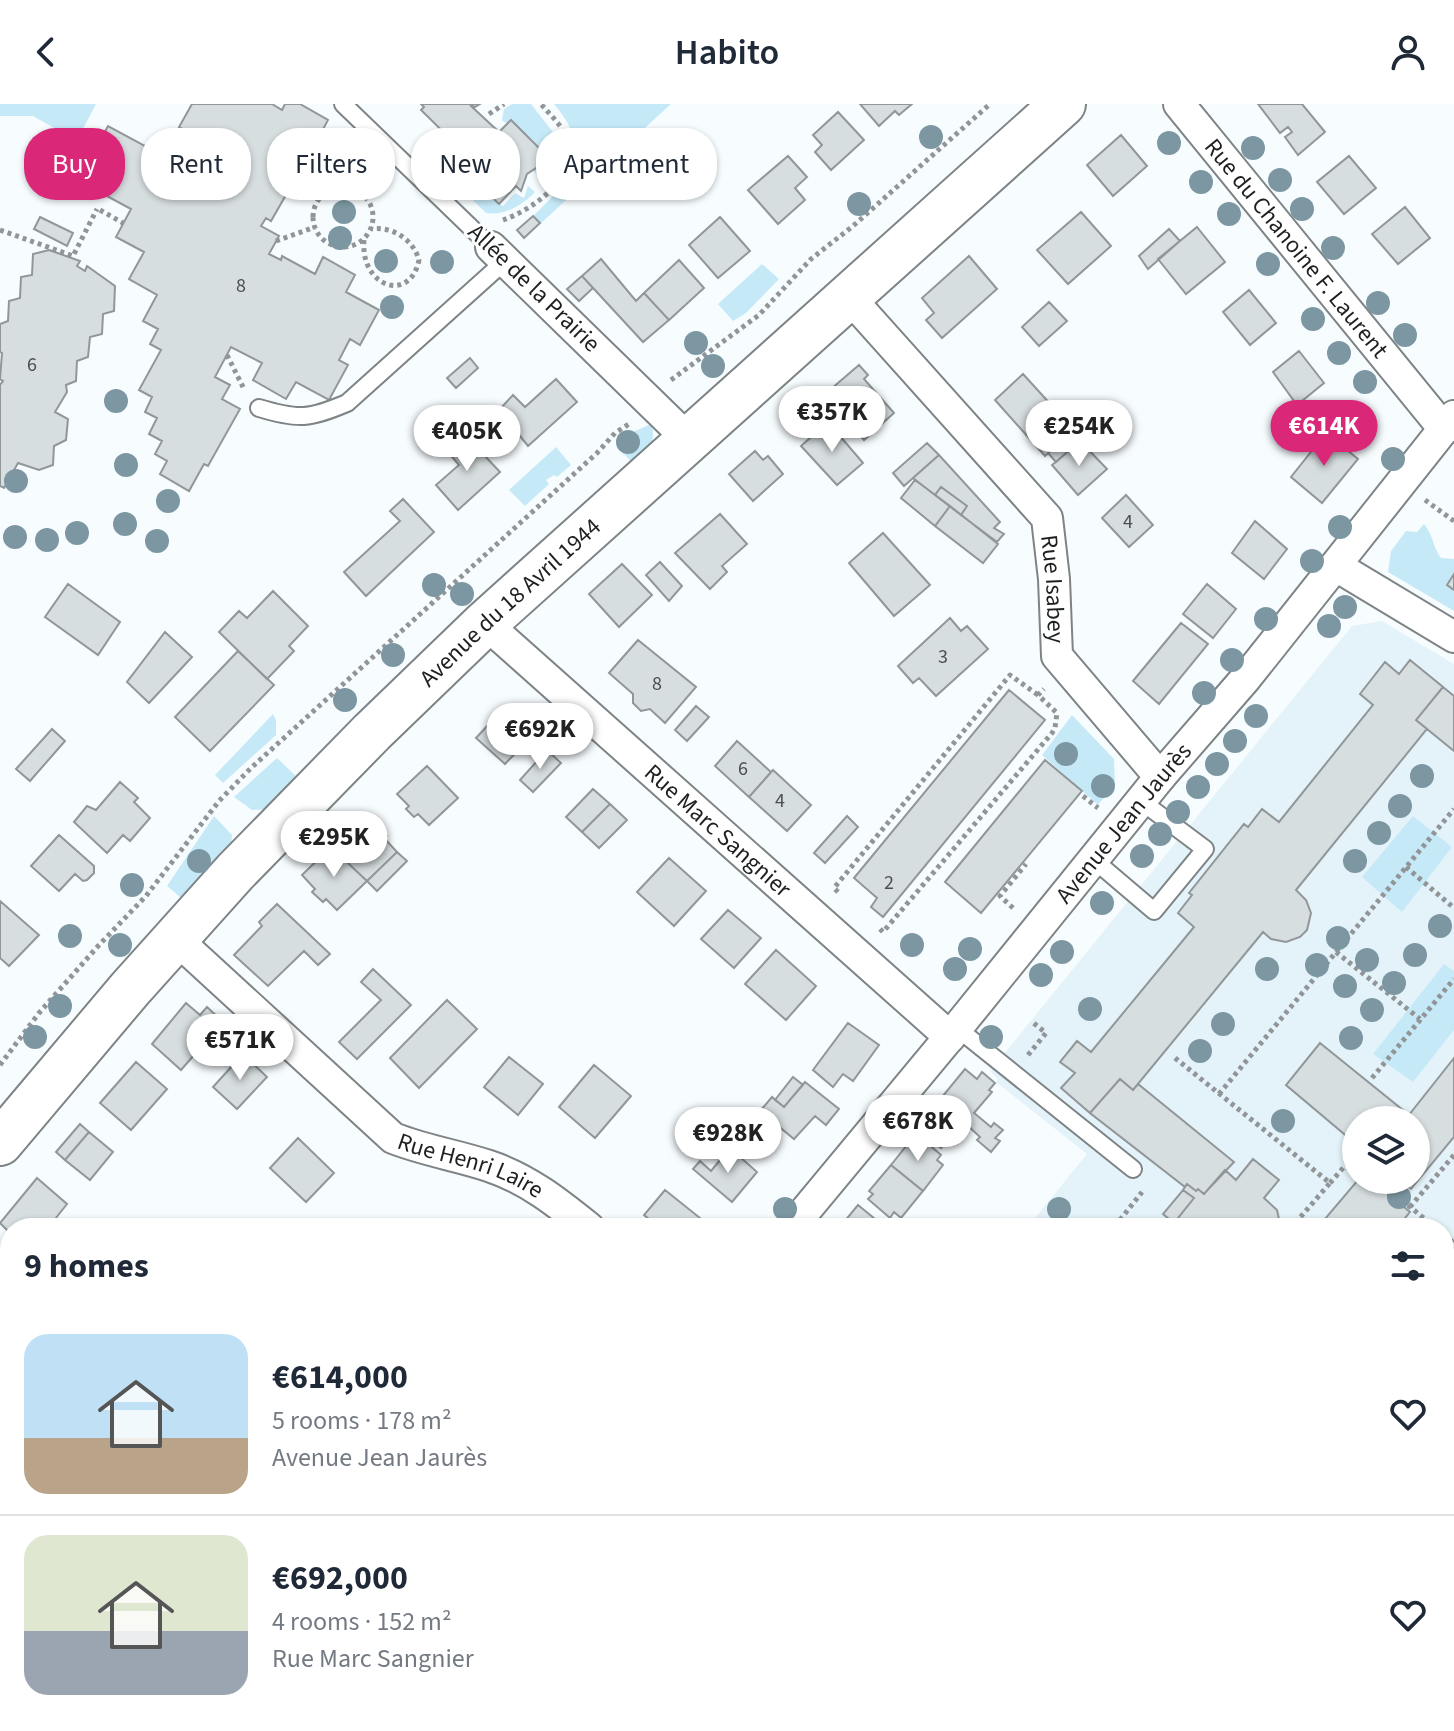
<!DOCTYPE html>
<html lang="en">
<head>
<meta charset="utf-8">
<style>
	:root { --surface:#fff; --page:#f6f6f7; --text:#1f2937; --muted:#747a83; --line:#e0e1e3; --accent:#db2777 }
	body { margin:0; font-family:"Source Sans 3",sans-serif; background:var(--page); color:var(--text); height:100vh; display:flex; flex-direction:column; font-size:30px; white-space:nowrap }
	* { box-sizing:border-box; margin:0 }
	p { font-size:26px; color:var(--muted) }
	.icon { flex:none; width:44px; height:44px; fill:none; stroke:currentColor; stroke-width:2; stroke-linecap:round; stroke-linejoin:round }
	.map { position:relative; flex:1; overflow:hidden }
	.sheet { position:absolute; left:0px; top:1114px; width:1454px; height:514px; display:flex; flex-direction:column; background:var(--surface); border-radius:32px 32px 0 0; box-shadow:0 2px 6px #0004 }
	.sheet>* { flex:none }
	.guide { position:absolute; left:24px; top:24px; width:800px; height:72px; display:flex; gap:16px }
	.tools { position:absolute; left:1342px; top:1002px; display:grid; gap:16px }
	.tools a { display:grid; place-items:center; width:88px; height:88px; border-radius:50%; background:var(--surface); box-shadow:0 2px 6px #0004; font-size:40px }
	.price { position:absolute; translate:-50% -68px; padding:0 18px; border-radius:28px; background:#fff; color:#222; font-size:26px; line-height:52px; filter:drop-shadow(0 2px 4px #0008) }
	.price::after { content:''; position:absolute; left:50%; top:48px; width:24px; height:18px; margin-left:-12px; background:inherit; clip-path:polygon(0 0,100% 0,50% 100%) }
	.price.current { background:var(--accent); color:#fff }
	ul { padding:0; list-style:none }
	li { display:flex; align-items:center; gap:24px; height:200px; padding:0 24px }
	li+li { border-top:2px solid var(--line) }
	li span { display:grid; place-items:center; flex:none; width:224px; height:160px; border-radius:24px; color:#555 }
	li>.icon { margin-inline-start:auto }
	span .icon { width:96px; height:96px; fill:#fffc; stroke-width:1 }
	li b { font-size:34px }
	h2 { display:flex; justify-content:space-between; align-items:center; height:96px; padding:0 24px; font-size:34px }
	.tag { padding:0 28px; border-radius:32px; background:var(--surface); box-shadow:0 2px 6px #0004; font-size:28px; line-height:72px }
	.tag.current { background:var(--accent); color:#fff }
	header { display:flex; justify-content:space-between; align-items:center; height:104px; padding:0 24px; background:var(--surface); font-size:36px; font-weight:600 }
	.map>svg:first-child { display:block }
</style>
</head>
<body>
<header><svg class="icon" aria-label="back" viewBox="0 0 24 24"><path d="M15 5l-7 7 7 7"/></svg>Habito<svg class="icon" aria-label="person" viewBox="0 0 24 24"><circle cx="12" cy="8" r="4"/><path d="M4 21q1-7 8-7t8 7"/></svg></header>
<div class="map">
<svg width="1454" height="1627" viewBox="0 0 1454 1627">
	<rect width="100%" height="100%" fill="#f7fcff"/>
	<path fill="#e4f3f9" fill-rule="evenodd" d="M1382 517 1454 560V1245L1448 1259 1444 1256V1124H1027L1087 1050 996 978 998 975 990 967 1352 522ZM1356 1016H1416V1076H1356Z
		M1454 1404V1627H1360L1364 1618H1444V1428Z"/>
	<path fill="#c6e9f8" d="M0 0H96L74 42 61 35 63 29 33 12H0Z
		M512 0H531L556 32 561 53 547 74H540L532 65 550 54 511 17 507 20 502 16 504 5Z
		M554 0H671L540 120 533 112C572 75 595 48 554 0Z
		M452 36 472 56 463 65 499 100 503 102 515 89 524 94 528 82 535 88C523 101 504 112 486 109L444 68Z
		M762 160 779 175 746 209 733 217 718 200Z
		M651 320C658 338 646 348 634 361L616 341 624 332Z
		M556 343 571 361 557 373 554 371 546 376 549 380 525 402 509 386Z
		M1424 420C1434 432 1432 442 1441 454L1454 455V507L1388 468 1391 447 1406 427 1417 428Z
		M273 610 276 616V631L223 679 215 671Z
		M1072 611 1114 655 1115 680 1098 701 1042 651Z
		M277 654 300 676 269 705 252 706 234 693Z
		M214 712 232 731 231 744 185 797 167 782Z
		M1413 712 1452 743 1402 808 1362 773Z
		M1444 860 1454 867V926L1413 978 1373 950Z"/>
	<path fill="#d7dee0" stroke="#919799" stroke-width="2" d="M192 0H272L282 6 285 0H300L328 16 311 48 326 56 305 93 290 84 271 117 266 114 261 122 279 132 269 150 281 156 282 152 315 170 323 153 355 171 346 188 379 206 360 241 350 235 339 256 348 261 329 296 296 278 286 295 253 276 262 259 231 243 215 273 230 281 222 295 240 305 208 362 204 360 189 387 160 370 167 357 155 350 162 337 149 330 157 314 145 308 152 293 139 286 161 246 150 240 158 225 143 217 157 191 129 175 144 148 116 133 131 105 105 91 120 63 93 49 108 22 180 61 195 32 179 23Z
		M421 0H480L475 3 470 1 499 28 511 16 550 55 527 70 521 87 516 82 499 100 463 65 472 56 421 6 424 3Z
		M860 0H912L899 11 895 7 879 22Z
		M1258 0H1302L1325 28 1298 51 1285 33 1292 28 1288 23 1280 29Z
		M838 8 864 36 831 66 815 48 822 41 813 31Z
		M1121 31 1147 62 1113 92 1087 61Z
		M788 52 807 73 795 84 805 96 778 120 748 86Z
		M1349 52 1376 84 1344 110 1317 78Z
		M1405 103 1430 134 1398 160 1372 130Z
		M1081 108 1111 142 1068 180 1037 146Z
		M533 112 540 119 524 134 517 126Z
		M40 113 73 129 67 142 34 125Z
		M720 113 750 147 718 174 689 141Z
		M1197 123 1225 158 1186 190 1158 155Z
		M1169 125 1180 137 1148 165 1139 152Z
		M49 146 80 157 77 162 85 167 87 162 115 182 114 207 103 210 102 230 90 233 88 253 77 257 76 277 66 281 67 288 55 308 68 315 66 336 54 342 53 361 39 366 18 359 4 384 0 382V281L3 277 0 275 2 249 0 248V220L8 217 9 197 20 194 21 173 32 171 33 150Z
		M969 152 997 185 942 234 926 216 934 209 922 194Z
		M601 155 636 197 644 189 669 216 643 238 582 172Z
		M679 156 704 184 669 216 644 189Z
		M582 172 593 184 579 197 567 185Z
		M1249 186 1276 219 1250 241 1223 208Z
		M1049 198 1067 217 1039 242 1022 223Z
		M1299 247 1324 279 1297 301 1273 268Z
		M470 254 478 264 456 284 447 274Z
		M859 261 868 271 864 275 894 309 864 336 847 317 855 310 831 285Z
		M1023 270 1074 326 1045 352 995 296Z
		M556 275 577 298 528 342 499 306 513 291 525 303Z
		M828 318 863 359 837 381 801 342Z
		M1072 327 1080 337 1056 358 1048 349Z
		M1326 329 1358 355 1322 399 1291 373Z
		M465 331 500 368 458 406 436 381 459 361 447 347Z
		M1080 337 1107 365 1078 391 1052 361Z
		M927 339 939 351 904 382 893 369Z
		M755 347 763 356 768 352 783 370 753 397 729 370Z
		M939 351 1000 418 994 424 1004 430 997 438 961 411 967 402 941 383 935 391 913 374Z
		M915 376 950 402 935 422 901 394Z
		M941 383 967 402 961 411 935 391Z
		M1126 391 1153 421 1129 443 1102 414Z
		M403 395 434 428 366 492 344 468 400 417 390 407Z
		M950 402 998 440 983 459 935 422Z
		M720 410 747 440 722 462 727 468 710 485 675 449Z
		M1255 417 1287 445 1264 475 1232 449Z
		M883 429 930 481 894 512 849 459Z
		M660 458 682 482 669 497 646 471Z
		M622 460 652 491 619 523 589 490Z
		M1454 470V486L1447 481Z
		M68 480 120 518 98 551 45 513Z
		M1207 480 1236 505 1213 534 1183 510Z
		M273 487 308 522 289 542 294 547 267 575 219 528 239 507 247 514Z
		M950 514 961 527 967 522 988 545 936 592 919 574 913 579 898 562Z
		M1181 519 1208 540 1159 600 1133 577Z
		M165 528 192 553 149 599 127 578Z
		M638 536 696 583 665 619 650 605 641 607 633 599V590L609 569Z
		M238 547 274 581 210 647 175 613Z
		M1410 556 1443 583 1416 616 1427 625 1296 786 1306 796 1311 809 1307 826 1300 833 1286 838 1271 835 1263 828 1133 986 1120 975 1090 1009 1061 984 1075 969 1060 958 1077 937 1091 948 1194 823 1178 809 1192 791 1189 789 1244 720 1248 723 1262 705 1279 718 1373 601 1360 590 1385 558 1399 570Z
		M1443 583 1454 592V647L1416 616Z
		M1009 586 1045 616 883 813 871 803 877 794 854 774Z
		M696 602 709 613 687 637 675 626Z
		M503 605 532 632 505 660 476 634Z
		M52 625 65 637 30 677 16 665Z
		M737 637 771 668 749 693 715 662Z
		M547 646 561 659 533 688 520 676Z
		M1045 656 1082 687 981 809 945 778Z
		M427 662 458 694 429 721 418 710 414 713 406 705 409 702 397 690Z
		M773 666 811 701 787 727 749 693Z
		M120 678 138 694 134 698 150 714 130 737 123 731 107 749 74 718 87 702 96 706Z
		M593 685 610 700 582 728 566 713Z
		M610 700 627 716 599 744 582 728Z
		M361 711 374 724 377 722 387 732 385 735 397 748 367 777 331 743Z
		M847 712 858 723 825 759 814 749Z
		M59 731 94 762V769L87 776 83 777 75 770 59 787 31 762Z
		M331 743 367 777 337 806 326 795 323 798 312 788 315 785 302 771Z
		M397 748 407 757 377 787 367 777Z
		M669 754 706 787 674 822 637 788Z
		M0 797 39 831 9 862 0 854Z
		M277 800 330 850 318 861 304 847 268 882 234 851 262 822 259 818Z
		M728 806 761 834 734 864 701 835Z
		M776 846 816 882 786 916 745 880Z
		M373 865 411 901 357 955 339 938 381 896 361 878Z
		M447 896 477 925 419 984 390 954Z
		M186 899 200 911 207 903 223 918 181 966 152 940Z
		M848 919 879 941 853 977 843 970 833 983 813 966Z
		M1320 939 1409 1011 1405 1016H1356V1040L1286 981Z
		M243 950 267 973 237 1005 213 983Z
		M509 953 543 980 518 1011 484 983Z
		M1454 954V1033L1411 1085 1399 1076H1416V1016H1405Z
		M136 958 167 985 131 1026 100 999Z
		M594 961 631 992 595 1034 559 1003Z
		M965 965 977 975 982 968 995 979 989 986 992 988 974 1009 991 1023 994 1019 1003 1026 995 1034 1000 1037 991 1048 977 1036 980 1033 966 1020 951 1039 948 1036 941 1044 929 1035 936 1027 923 1016Z
		M793 973 803 981 784 1003 775 996Z
		M1120 975 1133 986 1138 980 1234 1058 1204 1090 1198 1085 1196 1087 1187 1080 1185 1083 1090 1009Z
		M805 978 839 1005 826 1021 815 1012 794 1035 760 1007 772 993 784 1003Z
		M80 1020 89 1028 65 1056 56 1048Z
		M89 1028 113 1048 90 1076 65 1056Z
		M920 1033 941 1051 937 1056 943 1061 923 1087 891 1061 911 1036 914 1038Z
		M298 1034 334 1069 306 1098 270 1064Z
		M730 1044 757 1068 732 1098 693 1065 700 1057 711 1067Z
		M1253 1055 1279 1076 1264 1094 1277 1106 1281 1124H1170L1194 1094 1183 1086 1187 1080 1196 1087 1198 1085 1204 1090 1225 1066 1236 1076Z
		M891 1061 923 1087 901 1114 894 1108 890 1114 868 1095 873 1090 869 1087Z
		M37 1074 67 1100 48 1124H10V1129L0 1119Z
		M1358 1076H1371L1410 1108 1405 1114 1418 1124H1334L1324 1116Z
		M665 1086 700 1114 691 1124H660L644 1111Z
		M1183 1086 1194 1094 1174 1119 1163 1110Z
		M858 1101 886 1124H839Z
		M387 1116 395 1124H379Z
		M1444 1136 1454 1145V1176L1444 1188Z
		M0 1188 10 1195 9 1235 0 1229Z
		M0 1365 8 1370 10 1366V1425L0 1420Z
		M535 1618H560L583 1627H531Z
		M748 1618H776L769 1627H759Z
		M965 1618H1014L1028 1627H959Z
		M1235 1618H1281L1277 1627H1256Z"/>
	<g fill="none" stroke-linecap="round" stroke-linejoin="round">
		<g stroke="#7e8486" stroke-width="20">
			<path id="lane" d="M343 0 491 143
				M259 304C299 316 309 315 347 299L505 157
				M1094 756 1154 807 1205 745 1141 697
				M957 924 1133 1065
				M1444 1235 1454 1243
				M1444 1609 1454 1573"/>
		</g>
		<g stroke="#7e8486" stroke-width="34">
			<g id="street">
				<path id="s1" d="M1179 0 1444 325"/>
				<path d="M491 143 689 336"/>
				<path id="s2" d="M849 193 1047 414 1054 475 1057 552 1160 673"/>
				<path d="M1336 462 1454 533"/>
				<path id="s3" d="M485 519 950 933"/>
				<path id="s4" d="M175 834 393 1034C426 1047 456 1051 489 1062 528 1075 558 1099 589 1124"/>
				<path id="s5" d="M791 1124 957 924 1160 673 1246 574 1454 312"/>
				<path d="M0 1281 10 1288"/>
				<path d="M1444 1351 1454 1326"/>
				<path d="M672 1618 692 1627"/>
				<path d="M449 1627 453 1618"/>
				<path d="M898 1627 904 1618"/>
				<path d="M1329 1627 1333 1618"/>
			</g>
		</g>
		<g stroke="#7e8486" stroke-width="48">
			<g id="secondary">
				<path id="s6" d="M0 1039 130 885 235 768 372 628 485 519 1063 0"/>
			</g>
		</g>
		<path stroke="#919597" stroke-width="5" stroke-dasharray="4 4" stroke-linecap="butt" d="M489 10 504 0
			M313 113a30 30 0 1 1 60 0a30 30 0 1 1-60 0Z
			M100 106 123 119
			M503 116C534 105 579 73 567 35 563 22 550 11 541 0
			M0 126 73 152 97 105
			M364 136C360 183 410 200 419 156 413 135 392 122 371 125
			M276 137 315 123
			M227 251 244 285
			M671 276 759 211 811 155 853 122 990 0
			M1425 396 1454 417
			M1083 692 1098 704
			M1406 763 1454 804
			M838 788 834 784 1010 571 1038 591
			M1013 804 1000 792 1026 760
			M880 825 883 828 1052 629 1055 624 1057 609 1038 591 1044 585
			M1336 848 1420 915
			M1028 951 1046 929 1031 917
			M1175 954 1330 1079 1291 1124
			M0 961 39 909 99 841 146 792 219 697 251 664 597 349 615 329 629 320
			M1372 974 1454 875
			M1219 990 1454 705
			M1377 1076 1436 1124
			M1330 1079 1351 1055 1356 1059
			M1410 1103 1454 1051
			M1120 1116 1142 1088
			M1444 1131 1454 1139"/>
		<use href="#lane" stroke="#fff" stroke-width="16"/>
		<use href="#street" stroke="#fff" stroke-width="30"/>
		<use href="#secondary" stroke="#fff" stroke-width="44"/>
	</g>
	<g fill="#7c97a2">
		<circle cx="931" cy="33" r="12"/>
		<circle cx="1169" cy="39" r="12"/>
		<circle cx="1253" cy="44" r="12"/>
		<circle cx="1280" cy="76" r="12"/>
		<circle cx="1201" cy="78" r="12"/>
		<circle cx="859" cy="100" r="12"/>
		<circle cx="1302" cy="105" r="12"/>
		<circle cx="344" cy="108" r="12"/>
		<circle cx="1229" cy="110" r="12"/>
		<circle cx="340" cy="134" r="12"/>
		<circle cx="1333" cy="144" r="12"/>
		<circle cx="386" cy="157" r="12"/>
		<circle cx="442" cy="158" r="12"/>
		<circle cx="1268" cy="160" r="12"/>
		<circle cx="1378" cy="199" r="12"/>
		<circle cx="392" cy="203" r="12"/>
		<circle cx="1313" cy="215" r="12"/>
		<circle cx="1405" cy="231" r="12"/>
		<circle cx="696" cy="239" r="12"/>
		<circle cx="1339" cy="249" r="12"/>
		<circle cx="713" cy="262" r="12"/>
		<circle cx="1365" cy="278" r="12"/>
		<circle cx="116" cy="297" r="12"/>
		<circle cx="628" cy="338" r="12"/>
		<circle cx="1393" cy="355" r="12"/>
		<circle cx="126" cy="361" r="12"/>
		<circle cx="16" cy="377" r="12"/>
		<circle cx="168" cy="397" r="12"/>
		<circle cx="125" cy="420" r="12"/>
		<circle cx="1340" cy="423" r="12"/>
		<circle cx="77" cy="429" r="12"/>
		<circle cx="15" cy="433" r="12"/>
		<circle cx="47" cy="436" r="12"/>
		<circle cx="157" cy="437" r="12"/>
		<circle cx="1312" cy="457" r="12"/>
		<circle cx="434" cy="481" r="12"/>
		<circle cx="462" cy="490" r="12"/>
		<circle cx="1345" cy="503" r="12"/>
		<circle cx="1266" cy="515" r="12"/>
		<circle cx="1329" cy="522" r="12"/>
		<circle cx="393" cy="551" r="12"/>
		<circle cx="1232" cy="556" r="12"/>
		<circle cx="1204" cy="589" r="12"/>
		<circle cx="345" cy="596" r="12"/>
		<circle cx="1256" cy="612" r="12"/>
		<circle cx="1235" cy="637" r="12"/>
		<circle cx="1066" cy="650" r="12"/>
		<circle cx="1217" cy="660" r="12"/>
		<circle cx="1422" cy="672" r="12"/>
		<circle cx="1103" cy="682" r="12"/>
		<circle cx="1198" cy="683" r="12"/>
		<circle cx="1400" cy="702" r="12"/>
		<circle cx="1178" cy="708" r="12"/>
		<circle cx="1379" cy="729" r="12"/>
		<circle cx="1160" cy="730" r="12"/>
		<circle cx="1142" cy="752" r="12"/>
		<circle cx="199" cy="757" r="12"/>
		<circle cx="1355" cy="757" r="12"/>
		<circle cx="132" cy="781" r="12"/>
		<circle cx="1102" cy="799" r="12"/>
		<circle cx="1440" cy="822" r="12"/>
		<circle cx="70" cy="832" r="12"/>
		<circle cx="1338" cy="834" r="12"/>
		<circle cx="120" cy="841" r="12"/>
		<circle cx="912" cy="841" r="12"/>
		<circle cx="970" cy="845" r="12"/>
		<circle cx="1062" cy="848" r="12"/>
		<circle cx="1415" cy="851" r="12"/>
		<circle cx="1367" cy="856" r="12"/>
		<circle cx="1317" cy="861" r="12"/>
		<circle cx="955" cy="865" r="12"/>
		<circle cx="1267" cy="865" r="12"/>
		<circle cx="1041" cy="871" r="12"/>
		<circle cx="1394" cy="879" r="12"/>
		<circle cx="1345" cy="882" r="12"/>
		<circle cx="60" cy="902" r="12"/>
		<circle cx="1090" cy="905" r="12"/>
		<circle cx="1372" cy="906" r="12"/>
		<circle cx="1223" cy="920" r="12"/>
		<circle cx="35" cy="933" r="12"/>
		<circle cx="991" cy="933" r="12"/>
		<circle cx="1351" cy="934" r="12"/>
		<circle cx="1200" cy="947" r="12"/>
		<circle cx="1283" cy="1017" r="12"/>
		<circle cx="1399" cy="1093" r="12"/>
		<circle cx="785" cy="1105" r="12"/>
		<circle cx="1059" cy="1105" r="12"/>
	</g>
	<g text-anchor="middle" dominant-baseline="central" stroke-width="6" stroke-linejoin="round" paint-order="stroke">
		<g font-size="20" fill="#4c4f50">
			<text x="241" y="182">8</text>
			<text x="32" y="261">6</text>
			<text x="1128" y="418">4</text>
			<text x="943" y="553">3</text>
			<text x="657" y="580">8</text>
			<text x="743" y="665">6</text>
			<text x="780" y="697">4</text>
			<text x="889" y="779">2</text>
		</g>
		<g font-size="24" fill="#1d1f20" stroke="#fff">
			<text stroke="none"><textPath href="#s1" startOffset="186">Rue du Chanoine F. Laurent</textPath></text>
			<text transform="translate(534 184) rotate(44)">Allée de la Prairie</text>
			<text stroke="none"><textPath href="#s2" startOffset="368">Rue Isabey</textPath></text>
			<text stroke="none"><textPath href="#s6" startOffset="744">Avenue du 18 Avril 1944</textPath></text>
			<text stroke="none"><textPath href="#s5" startOffset="524">Avenue Jean Jaurès</textPath></text>
			<text stroke="none"><textPath href="#s3" startOffset="312">Rue Marc Sangnier</textPath></text>
			<text stroke="none"><textPath href="#s4" startOffset="378">Rue Henri Laire</textPath></text>
		</g>
	</g>
</svg>
<div class="tools">
<a><svg class="icon" aria-label="layers" viewBox="0 0 24 24"><path d="M12 4l9 5-9 5-9-5zM3 14l9 5 9-5"/></svg></a>
</div>
<b class="price" style="left:832px;top:350px">€357K</b>
<b class="price" style="left:1079px;top:364px">€254K</b>
<b class="price current" style="left:1324px;top:364px">€614K</b>
<b class="price" style="left:467px;top:369px">€405K</b>
<b class="price" style="left:540px;top:667px">€692K</b>
<b class="price" style="left:334px;top:775px">€295K</b>
<b class="price" style="left:240px;top:978px">€571K</b>
<b class="price" style="left:918px;top:1059px">€678K</b>
<b class="price" style="left:728px;top:1071px">€928K</b>
<div class="guide">
<a class="tag current">Buy</a>
<a class="tag">Rent</a>
<a class="tag">Filters</a>
<a class="tag">New</a>
<a class="tag">Apartment</a>
</div>
<section class="sheet">
<h2>9 homes<svg class="icon" aria-label="filters" viewBox="0 0 24 24"><path d="M4 7h16M4 17h16"/><circle cx="9" cy="7" r="2"/><circle cx="15" cy="17" r="2"/></svg></h2>
<ul>
<li><span style="background:linear-gradient(#bfe0f5 65%,#b9a48a 0)"><svg class="icon" aria-label="home" viewBox="0 0 24 24"><path d="M3 11l9-7 9 7M6 9v11h12V9"/></svg></span><div><b>€614,000</b><p>5 rooms · 178 m²</p><p>Avenue Jean Jaurès</p></div><svg class="icon" aria-label="heart" viewBox="0 0 24 24"><path d="M12 20l-8-8c-3-5 5-10 8-4 3-6 11-1 8 4z"/></svg></li>
<li><span style="background:linear-gradient(#dfe7d0 60%,#9aa5b1 0)"><svg class="icon" aria-label="home" viewBox="0 0 24 24"><path d="M3 11l9-7 9 7M6 9v11h12V9"/></svg></span><div><b>€692,000</b><p>4 rooms · 152 m²</p><p>Rue Marc Sangnier</p></div><svg class="icon" aria-label="heart" viewBox="0 0 24 24"><path d="M12 20l-8-8c-3-5 5-10 8-4 3-6 11-1 8 4z"/></svg></li>
</ul>
</section>
</div>
</body>
</html>
